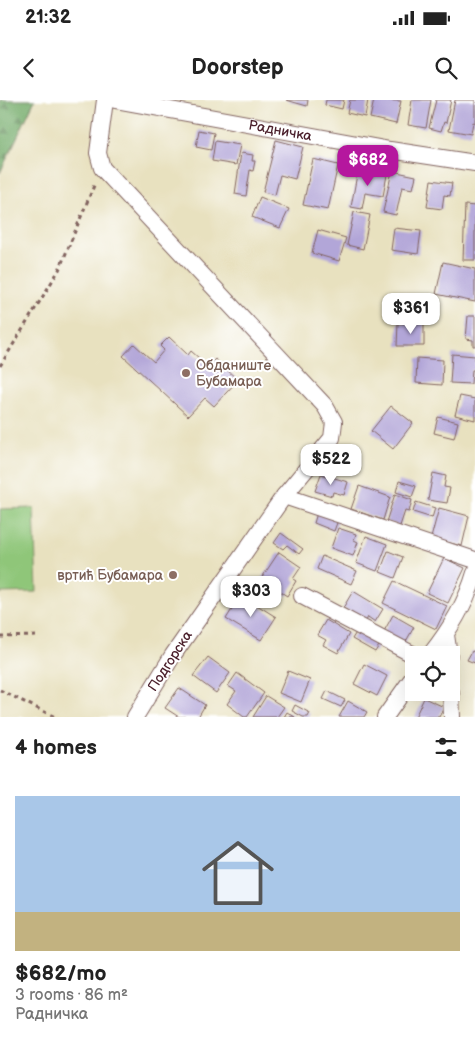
<!DOCTYPE html>
<html lang="en">
<head>
<meta charset="utf-8">
<style>
	:root { --surface:#fff; --page:#f6f6f6; --text:#222; --muted:#767676; --accent:#b5179e }
	body { margin:0; font-family:"Balsamiq Sans",sans-serif; background:var(--page); color:var(--text); height:100vh; display:flex; flex-direction:column; font-size:19px; white-space:nowrap }
	* { box-sizing:border-box; margin:0 }
	p { font-size:16px; color:var(--muted) }
	.icon { flex:none; width:28px; height:28px; fill:none; stroke:currentColor; stroke-width:2; stroke-linecap:round; stroke-linejoin:round }
	.map { position:relative; height:617px; overflow:hidden }
	.drawer { display:flex; flex-direction:column; background:var(--surface); flex:1 }
	.drawer>* { flex:none }
	.controls { position:absolute; left:405px; top:546px; display:grid; gap:10px }
	.controls a { display:grid; place-items:center; width:55px; height:55px; border-radius:0px; background:var(--surface); box-shadow:0 5px 20px #0002; font-size:25px }
	.price { position:absolute; translate:-50% -42px; padding:0 11px; border-radius:10px; background:#fff; color:#222; font-size:16px; line-height:32px; filter:drop-shadow(0 1px 2px #0008) }
	.price::after { content:''; position:absolute; left:50%; top:30px; width:15px; height:11px; margin-left:-8px; background:inherit; clip-path:polygon(0 0,100% 0,50% 100%) }
	.price.current { background:var(--accent); color:#fff }
	ul { padding:0; list-style:none }
	li { display:grid; align-content:center; gap:10px; height:265px; padding:0 15px }
	li span { display:grid; place-items:center; height:155px; border-radius:0px; color:#555 }
	li>.icon { margin-inline-start:auto }
	span .icon { width:90px; height:90px; fill:#fffc; stroke-width:1 }
	li b { font-size:21px }
	h2 { display:flex; justify-content:space-between; align-items:center; height:60px; padding:0 15px; font-size:21px }
	.status { display:flex; justify-content:space-between; align-items:center; height:35px; padding:0 25px; background:var(--surface); direction:ltr }
	.status svg { height:14px; fill:currentColor }
	header { display:flex; justify-content:space-between; align-items:center; height:65px; padding:0 15px; background:var(--surface); font-size:22px; font-weight:700 }
	.map>svg:first-child { display:block }
</style>
</head>
<body>
<div class="status"><b>21:32</b><svg viewBox="0 0 49 12"><path d="M0 12V9h3v3zM5 12V6h3v6zM10 12V3h3v9zM15 12V0h3v12zM26 1h20v11H26zM47 4h2v5h-2z"/></svg></div>
<header><svg class="icon" aria-label="back" viewBox="0 0 24 24"><path d="M15 5l-7 7 7 7"/></svg>Doorstep<svg class="icon" aria-label="search" viewBox="0 0 24 24"><circle cx="10" cy="10" r="6"/><path d="M15 15l6 6"/></svg></header>
<div class="map">
<svg width="475" height="617" viewBox="0 0 475 617">
	<defs>
		<pattern id="forest-firs" width="22" height="20" patternUnits="userSpaceOnUse" patternTransform="scale(1.25)"><rect width="22" height="20" fill="#73ab69"/><path d="M5 1l3.5 6h-7zM16 11l3.5 6h-7z" fill="#608b57"/></pattern>
	</defs>
	<rect width="100%" height="100%" fill="#fff"/>
	<filter id="ink" filterUnits="userSpaceOnUse"><feTurbulence type="fractalNoise" baseFrequency=".02" numOctaves="2"/><feDisplacementMap in="SourceGraphic" scale="10" xChannelSelector="R" yChannelSelector="G"/><feConvolveMatrix kernelMatrix="1 2 1 2 8 2 1 2 1" color-interpolation-filters="sRGB"/></filter>
	<filter id="wash" filterUnits="userSpaceOnUse"><feTurbulence type="fractalNoise" baseFrequency=".0096" numOctaves="4" result="noise"/><feDisplacementMap in="SourceGraphic" scale="20" xChannelSelector="R" yChannelSelector="G"/><feGaussianBlur stdDeviation="1.12" result="paint"/><feColorMatrix in="noise" values="0 0 0 0 0 0 0 0 0 0 0 0 0 0 0 0 0 1.4 0 .05"/><feComposite in="paint" operator="in"/></filter>
	<g filter="url(#wash)">
		<rect width="100%" height="100%" fill="#e8e1bf"/>
		<path fill="#8fc679" stroke="#6c7252" d="M34 408 37 492 0 493V409Z"/>
		<path fill="url(#forest-firs)" stroke="#5e654a" d="M0 0H35L0 73Z"/>
		<g id="blocks">
			<path fill="#b2a6d8" d="M286 0H308L307 6Z
				M326 0H344L342 9 325 5Z
				M350 0H368L365 17 347 13Z
				M374 0 401 1 396 24 370 18Z
				M412 0H431L426 28 408 25Z
				M436 0H451L446 23 444 22 441 31 429 28Z
				M455 0H475V23L473 22 471 34 449 30Z
				M199 30 214 33 211 50 196 47Z
				M276 40 303 47 295 79 280 75 275 95 263 92Z
				M215 41 240 45 236 65 212 61Z
				M241 53 253 55 252 61H255L253 71 250 70 246 96 235 94Z
				M313 59 338 65 328 110 303 105Z
				M358 69 387 75 383 96 365 93 362 109 351 107Z
				M392 71 416 76 413 89 402 87 396 115 383 112Z
				M431 80 452 83 450 96 444 95 442 109 427 107Z
				M260 97 289 109 280 128 252 117Z
				M465 105 475 106V160H463Z
				M354 112 370 115 363 149 347 145Z
				M394 128 421 131 418 154 391 150Z
				M318 130 346 138 339 161 312 153Z
				M443 162 475 169V202L436 194Z
				M468 216H475V246H473V240L466 239Z
				M398 223H424V246H397Z
				M169 237 188 255 191 251 208 266 215 259 238 280 214 306 205 298 188 316 123 256 134 244 154 262 164 250 160 246Z
				M452 254 475 256V270H472L471 284 450 283Z
				M417 258 443 260 442 285 416 283Z
				M460 296 475 299V320L455 315Z
				M391 306 413 323 393 349 371 331Z
				M438 317 458 322 454 338 434 333Z
				M433 373 446 376 444 387 450 388 447 403 428 400Z
				M321 374 348 382 344 395 333 392 332 396 315 391Z
				M399 381 416 386 412 397 396 392Z
				M359 386 390 397 383 420 351 409Z
				M395 394 412 400 409 412 405 411 400 426 386 422Z
				M416 402 435 408 432 418 413 412Z
				M439 408 469 416 462 446 431 438Z
				M317 413 338 420 334 431 314 423Z
				M338 428 356 434 354 440 358 442 353 456 331 448Z
				M281 433 303 449 299 454 287 445 283 449 274 443Z
				M366 436 387 444 377 471 356 463Z
				M388 451 403 457 395 478 380 472Z
				M279 452 301 467 293 479 296 481 287 496 261 479Z
				M322 456 357 471 351 484 317 469Z
				M444 458 465 468 448 503 427 493Z
				M394 481 447 506 436 529 383 503Z
				M353 491 383 509 375 522 368 517 366 521 343 508Z
				M241 495 276 517 261 540 226 519Z
				M393 515 414 527 404 545 383 533Z
				M326 520 349 534 338 553 323 545 326 540 317 535Z
				M357 531 380 544 375 552 352 539Z
				M472 551 475 552V563L467 560Z
				M208 557 230 573 216 593 193 576Z
				M364 564 387 576 377 596 354 584Z
				M288 571 310 580 301 602 279 593Z
				M237 573 264 593 247 617H244L227 604 236 591 228 586Z
				M179 588 205 605 198 617H179L165 608Z
				M327 591 345 600 341 607 323 599Z
				M266 596 284 607 277 617H253Z
				M424 598 444 607 439 617H415Z
				M348 601 367 612 364 617H339Z
				M295 605 310 613 308 617H303L292 611Z
				M287 612 295 617H284Z"/>
		</g>
	</g>
	<g filter="url(#ink)">
		<use href="#blocks" fill-opacity="0" stroke="#81635f" stroke-width="1"/>
		<g fill="none" stroke-linecap="round" stroke-linejoin="round">
			<g stroke="#81635f" stroke-width="18">
				<g id="minor">
					<path d="M105 0 98 53 102 68 325 306 334 322 332 338 284 396 173 555 135 617"/>
					<path id="s1" d="M115 0 390 50 475 63"/>
					<path d="M284 396 475 460"/>
					<path d="M302 496 414 555"/>
					<path d="M446 535 449 555"/>
					<path d="M430 555C450 530 466 504 475 473"/>
					<path d="M451 592 452 617"/>
					<path d="M385 617 414 576"/>
				</g>
			</g>
			<path stroke="#81635f" stroke-width="3" stroke-dasharray="4 4" stroke-linecap="butt" d="M0 266 59 170 95 83
				M0 537 37 536
				M0 590 55 617"/>
			<use href="#minor" stroke="#fff" stroke-width="16"/>
		</g>
	</g>
	<g fill="#8d6e63" stroke="#fff" stroke-width="2">
		<circle cx="186" cy="273" r="5"/>
		<circle cx="173" cy="475" r="5"/>
	</g>
	<g text-anchor="middle" dominant-baseline="central" stroke-width="4" stroke-linejoin="round" paint-order="stroke">
		<g font-size="14" fill="#4a1f2b" stroke="#fff">
			<text stroke="none"><textPath href="#s1" startOffset="168">Радничка</textPath></text>
			<text transform="translate(170 561) rotate(-57)">Подгорска</text>
		</g>
		<g font-size="14" fill="#785e54" stroke="#fff" text-anchor="start">
			<text x="196" y="265">Обданиште<tspan x="196" dy="16">Бубамара</tspan></text>
			<text x="163" y="475" text-anchor="end">вртић Бубамара</text>
		</g>
	</g>
</svg>
<div class="controls">
<a><svg class="icon" aria-label="locate" viewBox="0 0 24 24"><circle cx="12" cy="12" r="6"/><path d="M12 2v4M12 18v4M2 12h4M18 12h4"/></svg></a>
</div>
<b class="price current" style="left:368px;top:87px">$682</b>
<b class="price" style="left:411px;top:235px">$361</b>
<b class="price" style="left:331px;top:386px">$522</b>
<b class="price" style="left:251px;top:518px">$303</b>
</div>
<section class="drawer">
<h2>4 homes<svg class="icon" aria-label="filters" viewBox="0 0 24 24"><path d="M4 7h16M4 17h16"/><circle cx="9" cy="7" r="2"/><circle cx="15" cy="17" r="2"/></svg></h2>
<ul>
<li><span style="background:linear-gradient(#a9c7e8 75%,#c2b280 0)"><svg class="icon" aria-label="home" viewBox="0 0 24 24"><path d="M3 11l9-7 9 7M6 9v11h12V9"/></svg></span><div><b>$682/mo</b><p>3 rooms · 86 m²</p><p>Радничка</p></div></li>
</ul>
</section>
</body>
</html>
